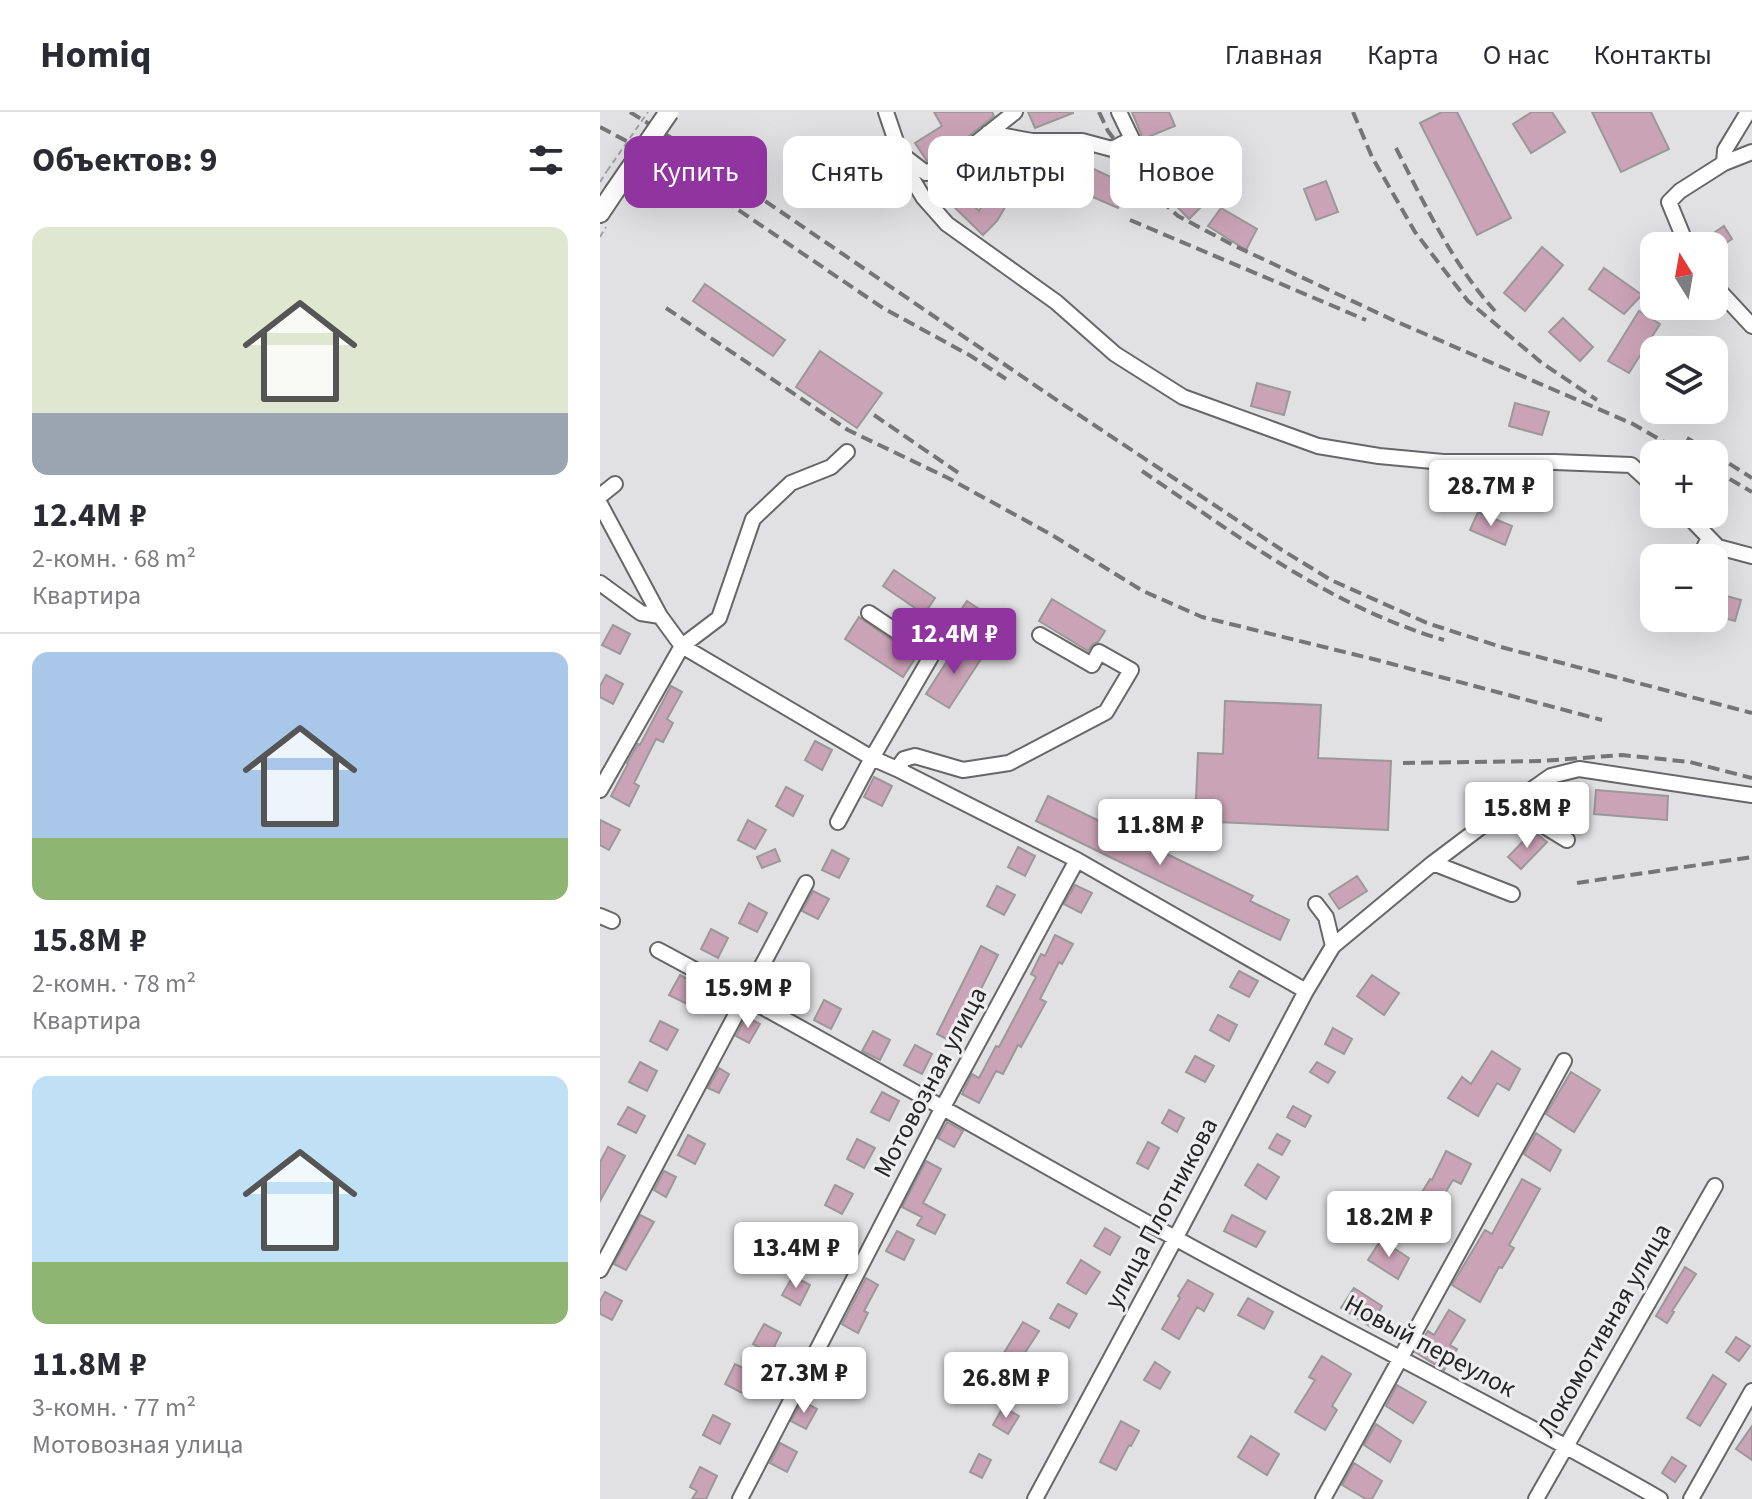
<!DOCTYPE html>
<html lang="ru">
<head>
<meta charset="utf-8">
<style>
	:root { --surface:#fff; --page:#f7f7f7; --text:#2b2b33; --muted:#7c7c81; --line:#e1e1e2; --accent:#9035a0 }
	body { margin:0; font-family:"Source Sans 3",sans-serif; background:var(--page); color:var(--text); height:100vh; display:flex; flex-direction:column; font-size:30px; white-space:nowrap }
	* { box-sizing:border-box; margin:0 }
	p { font-size:26px; color:var(--muted) }
	.icon { flex:none; width:44px; height:44px; fill:none; stroke:currentColor; stroke-width:2; stroke-linecap:round; stroke-linejoin:round }
	.map { position:relative; flex:1; overflow:hidden }
	.details { display:flex; flex-direction:column; background:var(--surface); width:600px }
	.details>* { flex:none }
	.banner { position:absolute; left:24px; top:24px; width:760px; height:72px; display:flex; gap:16px }
	.needle { width:52px; rotate:349deg }
	.buttons { position:absolute; left:1040px; top:120px; display:grid; gap:16px }
	.buttons a { display:grid; place-items:center; width:88px; height:88px; border-radius:16px; background:var(--surface); box-shadow:0 8px 32px #0002; font-size:40px }
	.price { position:absolute; translate:-50% -68px; padding:0 18px; border-radius:8px; background:#fff; color:#222; font-size:26px; line-height:52px; filter:drop-shadow(0 2px 4px #0008) }
	.price::after { content:''; position:absolute; left:50%; top:48px; width:24px; height:18px; margin-left:-12px; background:inherit; clip-path:polygon(0 0,100% 0,50% 100%) }
	.price.active { background:var(--accent); color:#fff }
	ul { padding:0; list-style:none }
	li { display:grid; align-content:center; gap:16px; height:424px; padding:0 32px }
	li+li { border-top:2px solid var(--line) }
	li span { display:grid; place-items:center; height:248px; border-radius:16px; color:#555 }
	li>.icon { margin-inline-start:auto }
	span .icon { width:144px; height:144px; fill:#fffc; stroke-width:1 }
	li b { font-size:34px }
	h2 { display:flex; justify-content:space-between; align-items:center; height:96px; padding:0 32px; font-size:34px }
	.pill { padding:0 28px; border-radius:16px; background:var(--surface); box-shadow:0 8px 32px #0002; font-size:28px; line-height:72px }
	.pill.active { background:var(--accent); color:#fff }
	header { display:flex; align-items:center; gap:48px; box-sizing:border-box; height:112px; padding:0 40px; background:var(--surface); border-bottom:2px solid var(--line) }
	header strong { font-size:38px }
	nav { display:flex; gap:44px; margin-inline-start:auto; font-size:28px }
	main { display:flex; flex:1; min-height:0 }
	.map>svg:first-child { display:block }
</style>
</head>
<body>
<header>
<strong>Homiq</strong>
<nav><a>Главная</a><a>Карта</a><a>О нас</a><a>Контакты</a></nav>
</header>
<main>
<section class="details">
<h2>Объектов: 9<svg class="icon" aria-label="filters" viewBox="0 0 24 24"><path d="M4 7h16M4 17h16"/><circle cx="9" cy="7" r="2"/><circle cx="15" cy="17" r="2"/></svg></h2>
<ul>
<li><span style="background:linear-gradient(#dfe7d0 75%,#9aa5b1 0)"><svg class="icon" aria-label="home" viewBox="0 0 24 24"><path d="M3 11l9-7 9 7M6 9v11h12V9"/></svg></span><div><b>12.4M ₽</b><p>2-комн. · 68 m²</p><p>Квартира</p></div></li>
<li><span style="background:linear-gradient(#a9c7e8 75%,#8fb573 0)"><svg class="icon" aria-label="home" viewBox="0 0 24 24"><path d="M3 11l9-7 9 7M6 9v11h12V9"/></svg></span><div><b>15.8M ₽</b><p>2-комн. · 78 m²</p><p>Квартира</p></div></li>
<li><span style="background:linear-gradient(#bfe0f5 75%,#8fb573 0)"><svg class="icon" aria-label="home" viewBox="0 0 24 24"><path d="M3 11l9-7 9 7M6 9v11h12V9"/></svg></span><div><b>11.8M ₽</b><p>3-комн. · 77 m²</p><p>Мотовозная улица</p></div></li>
</ul>
</section>
<div class="map">
<svg width="1152" height="1387" viewBox="0 0 1152 1387">
	<rect width="100%" height="100%" fill="#e1e1e3"/>
	<path fill="#cba3b7" stroke="#9a9899" stroke-width="2" d="M334 0H392L394 4 364 28 327 49 315 31 342 14Z
		M428 0H473V1L435 16Z
		M532 0H569L575 14 543 27Z
		M842 0H857L911 106 877 123 820 11Z
		M932 0H952L965 20 931 41 913 12Z
		M992 0H1051L1069 37 1021 60Z
		M418 37 445 39 480 53 481 51 528 73 518 96 458 70 427 58 397 109 383 123 350 91 361 80 379 99 404 56 409 59Z
		M573 54 607 89 589 107 555 72Z
		M726 69 738 100 716 108 704 77Z
		M621 96 657 117 646 138 608 114Z
		M1124 114 1132 127 1114 139V134H1110L1105 127Z
		M942 135 963 153 925 199 904 181Z
		M1004 156 1042 183 1024 202 989 177Z
		M105 172 185 228 173 244 93 189Z
		M1039 199 1060 212 1029 261 1008 249Z
		M963 206 993 235 980 249 949 220Z
		M220 239 282 281 257 316 196 275Z
		M657 271 690 280 684 303 651 294Z
		M915 291 949 300 942 323 909 314Z
		M878 400 912 414 905 433 870 418Z
		M294 458 335 486 324 502 283 474Z
		M1119 482 1141 488 1135 509 1114 503Z
		M452 487 505 519 498 530 493 532 488 539 439 509Z
		M367 489 396 508 386 523 357 504Z
		M259 505 316 545 303 565 245 527Z
		M13 513 30 522 20 542 2 533Z
		M358 532 381 547 349 596 326 582Z
		M6 563 23 572 13 592 0 585V574Z
		M71 574 82 580 67 607 73 611 63 630 56 627 34 671 39 674 29 694 11 684 28 652 27 651 38 632 40 633Z
		M625 589 721 593 718 646 791 649 788 718 595 709 598 641 623 642Z
		M215 629 232 638 222 658 205 648Z
		M274 665 292 674 282 694 264 685Z
		M186 675 203 684 193 704 176 694Z
		M996 678 1068 684 1067 708 994 702Z
		M448 684 653 784 650 789 689 808 680 828 436 709Z
		M0 708 20 718 9 738 0 733Z
		M148 708 166 718 155 737 138 728Z
		M933 719 947 730 921 757 908 745Z
		M418 735 435 744 425 764 408 755Z
		M175 737 180 749 162 756 157 745Z
		M232 738 249 747 239 766 222 758Z
		M757 764 767 779 739 797 729 782Z
		M475 773 492 781 481 801 464 792Z
		M397 774 415 783 404 803 387 794Z
		M213 779 229 787 218 807 202 799Z
		M149 791 167 801 157 820 139 811Z
		M111 817 128 826 118 846 101 837Z
		M455 823 473 832 462 852 459 850 440 887 446 890 421 935 418 933 403 962 396 959 379 991 362 982 372 962 379 966 396 934 399 935 436 865 431 862 441 842 445 844Z
		M381 834 398 843 354 931 337 922Z
		M178 855 196 864 185 884 168 875Z
		M639 859 658 869 649 885 630 875Z
		M80 863 97 872 87 892 69 883Z
		M772 863 799 881 784 903 757 884Z
		M224 888 241 897 231 917 214 908Z
		M618 903 637 913 629 929 610 918Z
		M146 905 160 912 149 931 136 924Z
		M60 909 78 918 67 938 50 929Z
		M733 916 752 927 744 942 725 932Z
		M273 919 290 928 280 948 262 939Z
		M315 933 332 942 322 962 304 953Z
		M892 939 920 957 909 978 897 971 878 1004 848 986 862 965 871 972Z
		M595 944 614 954 605 970 586 960Z
		M40 950 57 959 47 979 29 970Z
		M717 950 735 960 728 971 710 960Z
		M119 956 129 962 119 981 108 976Z
		M971 960 1000 978 974 1020 946 1002Z
		M282 980 299 989 289 1009 271 1000Z
		M693 994 711 1004 705 1015 687 1005Z
		M28 995 45 1004 36 1021 18 1012Z
		M569 998 584 1006 577 1020 562 1011Z
		M347 1010 363 1019 354 1035 338 1026Z
		M936 1021 961 1038 950 1059 924 1042Z
		M677 1022 690 1029 682 1043 669 1036Z
		M88 1023 105 1032 95 1052 78 1043Z
		M257 1027 275 1036 264 1056 247 1047Z
		M548 1030 559 1036 548 1057 537 1051Z
		M8 1035 25 1044 0 1089V1050Z
		M846 1039 871 1052 861 1072 853 1068 833 1101 839 1105 828 1126 798 1107 811 1087 816 1090 830 1067 832 1068Z
		M326 1049 341 1057 323 1091 345 1103 335 1122 317 1113 322 1105 302 1095Z
		M658 1052 679 1065 666 1087 645 1073Z
		M64 1059 76 1065 66 1085 54 1078Z
		M922 1067 940 1077 909 1133 914 1136 902 1156 899 1155 880 1190 852 1173 885 1118 892 1122Z
		M235 1073 253 1082 242 1102 225 1093Z
		M40 1103 54 1110 26 1158 14 1152Z
		M632 1103 665 1120 656 1135 624 1119Z
		M505 1116 520 1125 510 1143 494 1134Z
		M297 1119 314 1128 304 1148 286 1139Z
		M211 1125 228 1134 218 1154 200 1144Z
		M781 1128 809 1146 798 1167 768 1148Z
		M481 1148 500 1160 486 1182 467 1171Z
		M1085 1155 1096 1162 1072 1199 1074 1200 1067 1211 1056 1204Z
		M193 1164 210 1173 200 1193 182 1183Z
		M266 1166 278 1173 264 1199 268 1201 258 1221 242 1212Z
		M588 1168 613 1182 604 1199 597 1195 579 1227 562 1217 580 1186 578 1184Z
		M754 1176 782 1194 771 1215 741 1196Z
		M5 1180 22 1189 12 1208 0 1202V1189Z
		M648 1186 673 1200 664 1217 638 1203Z
		M458 1192 477 1202 469 1216 450 1206Z
		M849 1198 865 1208 850 1233 857 1237 844 1258 815 1240 828 1219 834 1223Z
		M423 1210 439 1219 417 1253 440 1267 429 1284 414 1275 415 1273 392 1260Z
		M164 1212 181 1221 171 1241 153 1232Z
		M1136 1225 1150 1234 1139 1249 1126 1240Z
		M226 1243 239 1250 228 1270 215 1263Z
		M722 1244 751 1262 732 1294 737 1298 725 1318 695 1300 715 1268 709 1265Z
		M555 1250 570 1260 560 1277 544 1268Z
		M135 1252 153 1261 142 1281 125 1272Z
		M1113 1263 1126 1272 1100 1314 1087 1306Z
		M797 1273 826 1290 813 1311 786 1294Z
		M202 1289 217 1297 206 1317 191 1309Z
		M403 1295 419 1304 408 1322 393 1313Z
		M113 1303 130 1312 120 1332 103 1323Z
		M521 1309 539 1319 531 1334 529 1333 516 1358 500 1350Z
		M776 1312 801 1329 790 1350 764 1333Z
		M1152 1314V1348L1136 1337Z
		M651 1324 679 1342 667 1363 638 1345Z
		M180 1331 197 1340 187 1360 170 1351Z
		M379 1342 391 1348 382 1366 370 1360Z
		M1072 1345 1086 1354 1075 1370 1062 1361Z
		M754 1351 782 1369 772 1387H766L742 1373Z
		M100 1355 117 1364 106 1387H92L97 1379 90 1375Z"/>
	<g fill="none" stroke-linecap="round" stroke-linejoin="round">
		<g stroke="#676768" stroke-width="18">
			<path id="minor" d="M286 0 304 53 323 85 347 112 456 190 515 242 583 285 718 334 779 344 843 350H955L1031 353 1054 374
				M388 21 432 29H482L512 37 532 27 519 0
				M301 42 326 61 361 43 415 0
				M1124 51 1152 40
				M1087 134 1069 90 1080 79 1124 51 1125 38 1148 0
				M1114 173 1152 214
				M0 384 15 372
				M0 392 60 504 82 534 272 646 297 657 477 748 706 879
				M1086 402 1118 435 1152 444
				M1099 446 1109 426
				M0 471 41 501 60 504
				M269 501 332 543
				M297 657 304 647 315 644 363 658 409 651 506 600 531 558 499 540 492 553 440 523
				M0 678 82 534 119 506 153 407 191 371 231 355 247 340
				M910 693 951 664 979 657 1152 683
				M238 710 272 646 346 519
				M833 751 912 782
				M716 792 726 805 733 834
				M0 804 12 809
				M58 838C232 931 402 1031 575 1126 736 1215 901 1296 1060 1387
				M0 1158 206 771
				M140 1387 343 995 477 748
				M435 1387 575 1127 706 879 733 834 833 751 910 693 967 728
				M723 1387 964 949
				M936 1387 1115 1074
				M1091 1387 1152 1279"/>
		</g>
		<g stroke="#676768" stroke-width="22">
			<path id="major" d="M0 101 14 80"/>
		</g>
		<path stroke="#a2a2a4" stroke-width="2" stroke-dasharray="6 4" stroke-linecap="butt" d="M0 70 7 59
			M0 125 6 115"/>
		<use href="#minor" stroke="#fff" stroke-width="14"/>
		<use href="#major" stroke="#fff" stroke-width="18"/>
		<path stroke="#757576" stroke-width="4" stroke-dasharray="12 6" stroke-linecap="butt" d="M30 0 86 35 461 291 682 438 731 468 827 511 901 535 1152 601
			M499 0 508 19 557 85 578 104 633 133 795 209 1033 312 1085 342
			M753 0 772 45 815 120 868 189 942 251 997 288
			M0 15 72 53 283 196 371 244 406 267
			M796 36C824 91 853 153 895 199
			M530 108 766 208
			M66 196 248 318 348 366 452 423 543 479 602 505 777 548 1002 608
			M274 303 363 364
			M1087 326 1113 342
			M1114 342 1152 366
			M1114 358 1152 380
			M542 359C638 424 731 495 844 528
			M803 651 941 649 1022 643 1090 650 1152 666
			M977 771 1152 745"/>
		<g stroke="#676768" stroke-width="22" stroke-linecap="butt">
			<path id="major-bridge" d="M14 80 69 0"/>
		</g>
		<path stroke="#a2a2a4" stroke-width="2" stroke-dasharray="6 4" stroke-linecap="butt" d="M7 59 48 0"/>
		<use href="#major-bridge" stroke="#fff" stroke-width="18"/>
	</g>
	<g text-anchor="middle" dominant-baseline="central" stroke-width="6" stroke-linejoin="round" paint-order="stroke">
		<g font-size="26" fill="#252526" stroke="#eeeef0">
			<text transform="translate(330 970) rotate(-62)">Мотовозная улица</text>
			<text transform="translate(561 1101) rotate(-62)">улица Плотникова</text>
			<text transform="translate(1004 1218) rotate(-60)">Локомотивная улица</text>
			<text transform="translate(830 1234) rotate(28)">Новый переулок</text>
		</g>
	</g>
</svg>
<div class="buttons">
<a><svg class="needle" viewBox="-14 -14 28 28"><path d="M0-13l5 13h-10z" fill="#e53935"/><path d="M0 13l5-13h-10z" fill="#7c7c81"/></svg></a>
<a><svg class="icon" aria-label="layers" viewBox="0 0 24 24"><path d="M12 4l9 5-9 5-9-5zM3 14l9 5 9-5"/></svg></a>
<a>+</a>
<a>−</a>
</div>
<b class="price" style="left:891px;top:416px">28.7M ₽</b>
<b class="price active" style="left:354px;top:564px">12.4M ₽</b>
<b class="price" style="left:927px;top:738px">15.8M ₽</b>
<b class="price" style="left:560px;top:755px">11.8M ₽</b>
<b class="price" style="left:148px;top:918px">15.9M ₽</b>
<b class="price" style="left:789px;top:1147px">18.2M ₽</b>
<b class="price" style="left:196px;top:1178px">13.4M ₽</b>
<b class="price" style="left:204px;top:1303px">27.3M ₽</b>
<b class="price" style="left:406px;top:1308px">26.8M ₽</b>
<div class="banner">
<a class="pill active">Купить</a>
<a class="pill">Снять</a>
<a class="pill">Фильтры</a>
<a class="pill">Новое</a>
</div>
</div>
</main>
</body>
</html>
